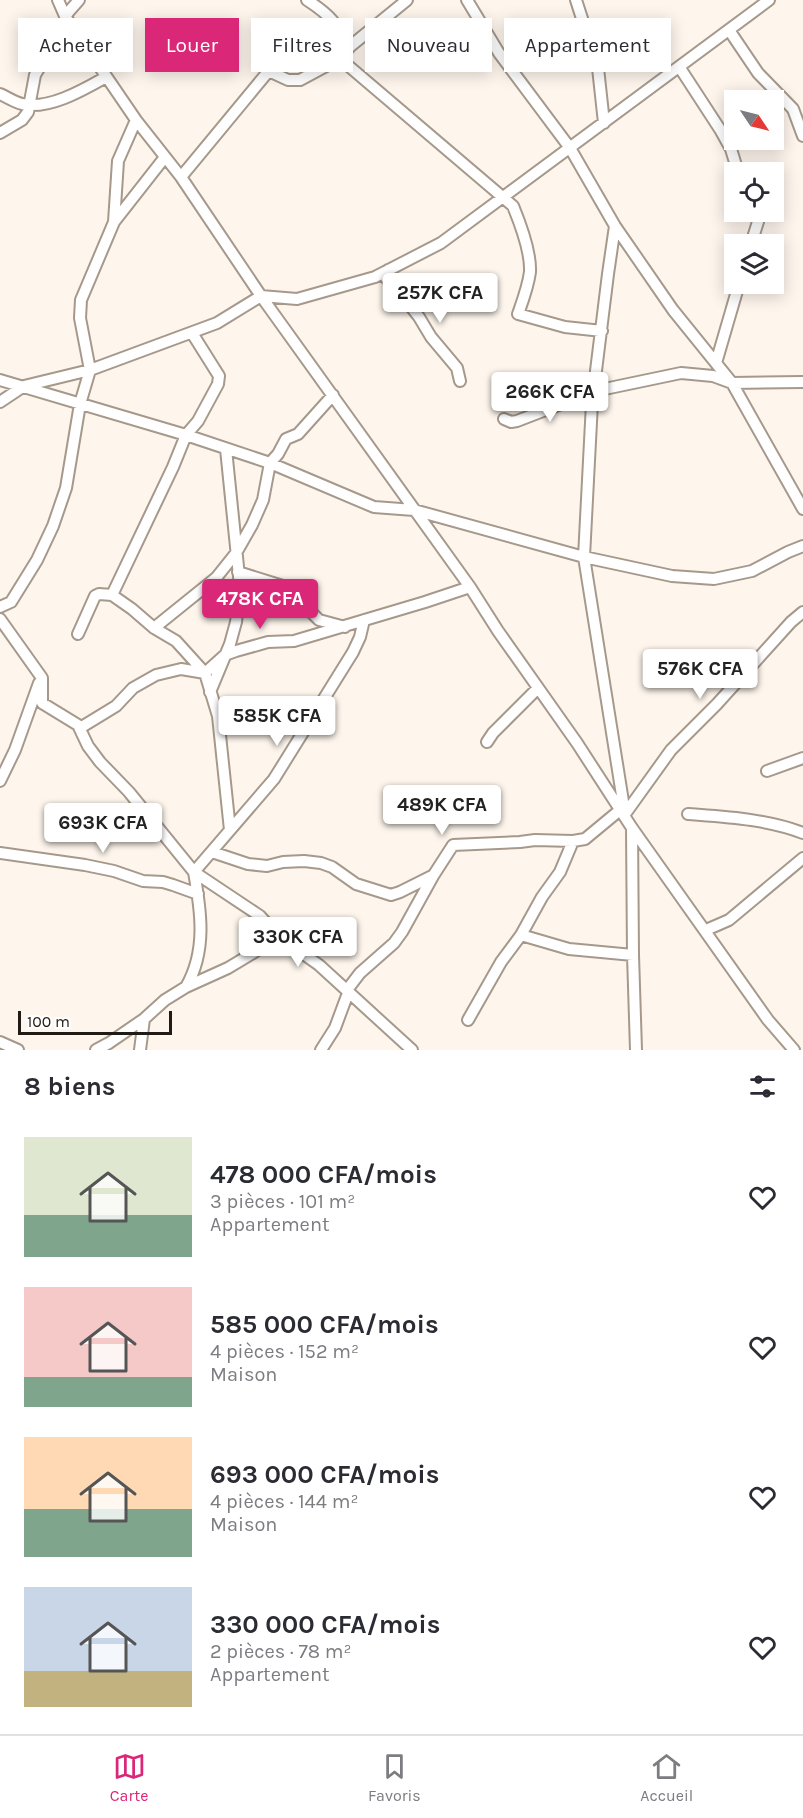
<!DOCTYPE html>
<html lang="fr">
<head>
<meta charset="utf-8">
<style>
	:root { --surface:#fff; --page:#f7f7f7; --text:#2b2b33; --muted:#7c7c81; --line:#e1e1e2; --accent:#db2777 }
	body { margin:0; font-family:Karla,sans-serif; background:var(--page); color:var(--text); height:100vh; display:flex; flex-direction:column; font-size:22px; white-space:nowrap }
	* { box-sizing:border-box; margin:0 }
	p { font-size:20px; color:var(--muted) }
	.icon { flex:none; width:33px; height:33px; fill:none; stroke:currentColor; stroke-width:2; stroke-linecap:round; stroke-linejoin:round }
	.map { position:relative; height:1050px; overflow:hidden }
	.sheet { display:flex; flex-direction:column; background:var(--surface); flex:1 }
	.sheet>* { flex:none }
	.hud { position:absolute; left:18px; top:18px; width:768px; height:54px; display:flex; gap:12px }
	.needle { width:39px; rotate:125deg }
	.tools { position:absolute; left:724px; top:90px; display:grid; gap:12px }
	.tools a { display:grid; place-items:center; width:60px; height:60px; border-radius:0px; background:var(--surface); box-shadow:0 3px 15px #0003; font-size:30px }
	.scale { position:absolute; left:18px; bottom:15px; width:154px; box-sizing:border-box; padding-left:6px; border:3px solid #201b16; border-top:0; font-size:16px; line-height:21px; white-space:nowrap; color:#201b16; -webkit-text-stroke:4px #fff; paint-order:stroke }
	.price { position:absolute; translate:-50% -51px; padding:0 14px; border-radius:6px; background:#fff; color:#222; font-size:20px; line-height:39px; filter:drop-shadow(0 2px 3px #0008) }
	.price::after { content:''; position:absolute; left:50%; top:36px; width:18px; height:14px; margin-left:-9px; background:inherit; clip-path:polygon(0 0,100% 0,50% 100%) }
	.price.current { background:var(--accent); color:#fff }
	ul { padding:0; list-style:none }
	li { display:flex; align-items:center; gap:18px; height:150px; padding:0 24px }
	li span { display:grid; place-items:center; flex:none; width:168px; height:120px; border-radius:0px; color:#555 }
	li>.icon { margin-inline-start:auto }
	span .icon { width:72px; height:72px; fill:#fffc; stroke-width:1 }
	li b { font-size:26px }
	h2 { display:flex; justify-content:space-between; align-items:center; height:72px; padding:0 24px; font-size:26px }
	.pill { padding:0 21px; border-radius:0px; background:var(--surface); box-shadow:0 3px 15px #0003; font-size:21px; line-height:54px }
	.pill.current { background:var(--accent); color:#fff }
	.menu { display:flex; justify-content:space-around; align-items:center; height:84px; border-top:2px solid var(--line); background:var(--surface); font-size:16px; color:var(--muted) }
	.menu a { display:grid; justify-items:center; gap:3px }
	.menu .current { color:var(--accent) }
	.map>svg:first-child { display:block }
</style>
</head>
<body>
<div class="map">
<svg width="803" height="1050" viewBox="0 0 803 1050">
	<rect width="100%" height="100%" fill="#fef6ed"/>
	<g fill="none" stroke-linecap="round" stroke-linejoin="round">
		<g stroke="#a6998c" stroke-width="14">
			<path id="minor" d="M58 0 65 16 136 120 181 177 261 296 470 587 498 631 577 743 632 828 768 1020 794 1050
				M307 0C330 15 337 23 349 48
				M467 0 499 53 570 148 615 226 673 310 732 383 803 509
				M576 0 598 68 604 123
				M65 16 79 0
				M729 30 758 73 793 109 803 136
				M338 57 513 206C520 223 531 253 530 272 528 287 523 300 518 314L565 327 602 331
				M680 68 721 131 731 149 738 172
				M0 94C7 97 14 102 22 104 49 110 83 90 106 77
				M0 133 22 120 28 112 35 75 41 65 72 27
				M181 177 267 73H273L288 80H300L326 66 407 0
				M114 222 165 157
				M615 226 608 274 592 403 584 557 625 814
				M751 244 761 212
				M388 270 386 278 397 289 419 317 431 337 457 368 460 381
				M716 363 739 284
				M0 380 186 435 270 463 374 507 414 510 584 557 672 576 714 579 752 571 788 552 803 546
				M0 402 24 386 90 370 217 323 261 296 297 299 375 277 441 243 769 0
				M504 419 511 422 517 421 595 391 681 373 713 376 732 383 803 382
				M238 572 286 587 298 595 309 610 319 620 345 627
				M112 595 173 467 186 435 198 421 218 384 219 376 192 333
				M0 607 11 602 37 560 53 526 66 488 80 404 90 370 80 318 81 300 114 222 118 161 136 120
				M0 619 42 678V703L78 725 88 746 100 762 129 792 194 872 260 916 278 936 319 965 412 1050
				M154 628 216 578 236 553 252 525 263 500 270 463 278 454 286 439 298 434 333 395
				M78 634 95 596 99 594 112 595 132 609 154 628 176 641 205 673 218 716 230 830
				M210 692 230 644 236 622 240 586 226 449
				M80 728 116 706 133 688 156 675 181 669 205 673 225 655 236 651 268 642 294 641 425 602 470 587
				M487 742 493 733 538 688
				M767 771 803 758
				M0 781 15 750 39 683
				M625 814 671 750 717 704 791 622 803 612
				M688 814C726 817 767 819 803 833
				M632 828 633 955 636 1050
				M212 852 248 864 267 866 283 862 304 861 321 863 332 867 356 884 391 895 400 892 432 876
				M0 853 85 865 114 871 143 881 163 882 173 885 198 894
				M194 872 274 779 353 652 360 637 364 620
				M706 930 729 920 803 858
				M521 935 569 949 633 955
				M186 987C207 951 201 911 194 872
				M468 1020 501 962 521 935 542 897 560 872 573 841
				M0 1042 18 1050
				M96 1050 109 1043 144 1019 165 1000 186 987 228 968 253 953 278 936
				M140 1050 144 1019
				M321 1050 335 1028 348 993 347 990 360 973 394 943 402 932 433 876 453 845 520 842 535 840 573 841 585 839 620 810"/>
		</g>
		<use href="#minor" stroke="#fff" stroke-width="10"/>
	</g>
</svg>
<div class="tools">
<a><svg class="needle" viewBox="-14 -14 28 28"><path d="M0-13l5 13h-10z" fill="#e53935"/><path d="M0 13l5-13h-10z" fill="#7c7c81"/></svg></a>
<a><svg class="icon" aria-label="locate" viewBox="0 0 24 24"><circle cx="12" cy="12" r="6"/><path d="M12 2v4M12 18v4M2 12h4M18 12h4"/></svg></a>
<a><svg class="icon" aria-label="layers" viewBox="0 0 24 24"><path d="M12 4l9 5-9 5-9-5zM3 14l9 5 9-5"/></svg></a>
</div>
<div class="scale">100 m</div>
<b class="price" style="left:440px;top:324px">257K CFA</b>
<b class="price" style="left:550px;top:423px">266K CFA</b>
<b class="price current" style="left:260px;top:630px">478K CFA</b>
<b class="price" style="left:700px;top:700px">576K CFA</b>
<b class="price" style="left:277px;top:747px">585K CFA</b>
<b class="price" style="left:442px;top:836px">489K CFA</b>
<b class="price" style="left:103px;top:854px">693K CFA</b>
<b class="price" style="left:298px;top:968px">330K CFA</b>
<div class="hud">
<a class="pill">Acheter</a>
<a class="pill current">Louer</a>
<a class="pill">Filtres</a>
<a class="pill">Nouveau</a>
<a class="pill">Appartement</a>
</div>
</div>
<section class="sheet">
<h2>8 biens<svg class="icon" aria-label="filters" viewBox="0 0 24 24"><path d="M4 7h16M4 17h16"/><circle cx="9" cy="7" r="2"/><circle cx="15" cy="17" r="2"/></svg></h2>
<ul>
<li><span style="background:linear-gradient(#dfe7d0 65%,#7fa58c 0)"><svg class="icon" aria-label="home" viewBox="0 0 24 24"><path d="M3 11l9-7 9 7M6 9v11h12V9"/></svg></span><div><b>478 000 CFA/mois</b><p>3 pièces · 101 m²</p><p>Appartement</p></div><svg class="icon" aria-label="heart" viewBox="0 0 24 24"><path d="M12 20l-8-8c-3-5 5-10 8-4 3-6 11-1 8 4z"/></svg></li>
<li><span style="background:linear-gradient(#f6c9c9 75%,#7fa58c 0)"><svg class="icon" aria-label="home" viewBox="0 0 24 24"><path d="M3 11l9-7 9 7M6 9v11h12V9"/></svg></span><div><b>585 000 CFA/mois</b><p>4 pièces · 152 m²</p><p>Maison</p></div><svg class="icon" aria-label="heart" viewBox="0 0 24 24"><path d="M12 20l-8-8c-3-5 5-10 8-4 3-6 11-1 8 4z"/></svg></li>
<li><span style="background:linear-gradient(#ffd9b3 60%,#7fa58c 0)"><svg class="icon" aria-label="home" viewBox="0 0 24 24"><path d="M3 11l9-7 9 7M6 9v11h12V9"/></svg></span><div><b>693 000 CFA/mois</b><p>4 pièces · 144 m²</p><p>Maison</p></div><svg class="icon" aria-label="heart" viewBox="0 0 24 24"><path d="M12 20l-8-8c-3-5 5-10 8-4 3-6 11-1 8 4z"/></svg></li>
<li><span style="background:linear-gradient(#c9d6e8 70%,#c2b280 0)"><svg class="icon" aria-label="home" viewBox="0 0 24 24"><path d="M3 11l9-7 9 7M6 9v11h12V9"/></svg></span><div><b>330 000 CFA/mois</b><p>2 pièces · 78 m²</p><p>Appartement</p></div><svg class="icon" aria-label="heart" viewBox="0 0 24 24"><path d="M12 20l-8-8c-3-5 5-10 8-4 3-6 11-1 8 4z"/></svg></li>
</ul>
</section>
<nav class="menu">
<a class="current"><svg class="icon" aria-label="map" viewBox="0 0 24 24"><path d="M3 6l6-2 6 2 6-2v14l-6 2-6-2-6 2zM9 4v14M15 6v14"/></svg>Carte</a>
<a><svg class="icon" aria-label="saved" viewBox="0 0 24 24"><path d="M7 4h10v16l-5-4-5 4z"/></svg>Favoris</a>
<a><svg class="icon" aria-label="home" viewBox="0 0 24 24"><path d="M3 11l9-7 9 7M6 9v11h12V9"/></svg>Accueil</a>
</nav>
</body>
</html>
